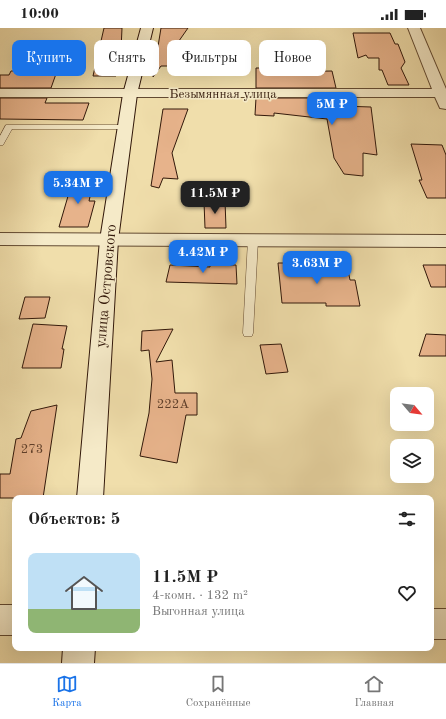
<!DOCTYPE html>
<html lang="ru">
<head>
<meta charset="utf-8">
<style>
	:root { --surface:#fff; --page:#f6f6f6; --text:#222; --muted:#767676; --line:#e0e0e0; --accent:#1a73e8 }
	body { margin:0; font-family:"Old Standard TT",serif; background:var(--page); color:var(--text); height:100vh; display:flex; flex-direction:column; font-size:15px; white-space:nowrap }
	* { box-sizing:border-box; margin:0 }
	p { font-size:13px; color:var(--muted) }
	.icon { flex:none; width:22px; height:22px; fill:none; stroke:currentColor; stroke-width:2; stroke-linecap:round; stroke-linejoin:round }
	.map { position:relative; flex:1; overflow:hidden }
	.side { position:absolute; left:12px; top:467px; width:422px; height:156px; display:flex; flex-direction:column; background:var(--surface); border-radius:8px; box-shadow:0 4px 16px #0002 }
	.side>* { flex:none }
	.hud { position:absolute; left:12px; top:12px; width:422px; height:36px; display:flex; gap:8px }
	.needle { width:26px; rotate:119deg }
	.tools { position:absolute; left:390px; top:359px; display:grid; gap:8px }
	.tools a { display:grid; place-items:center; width:44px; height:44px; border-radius:8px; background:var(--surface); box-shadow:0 4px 16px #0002; font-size:20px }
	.price { position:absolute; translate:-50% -34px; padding:0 9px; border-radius:8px; background:var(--accent); color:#fff; font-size:13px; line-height:26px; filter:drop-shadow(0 1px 2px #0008) }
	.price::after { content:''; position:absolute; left:50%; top:24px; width:12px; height:9px; margin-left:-6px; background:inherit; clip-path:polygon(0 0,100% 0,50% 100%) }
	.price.active { background:#222; color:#fff }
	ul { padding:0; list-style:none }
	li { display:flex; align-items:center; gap:12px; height:100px; padding:0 16px }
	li+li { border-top:1px solid var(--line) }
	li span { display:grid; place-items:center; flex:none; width:112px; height:80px; border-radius:8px; color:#555 }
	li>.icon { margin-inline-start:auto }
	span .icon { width:48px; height:48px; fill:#fffc; stroke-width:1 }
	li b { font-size:17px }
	h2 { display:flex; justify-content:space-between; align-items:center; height:48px; padding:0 16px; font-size:17px }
	.tag { padding:0 14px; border-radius:8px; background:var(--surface); box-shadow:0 4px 16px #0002; font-size:14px; line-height:36px }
	.tag.active { background:var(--accent); color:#fff }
	.status { display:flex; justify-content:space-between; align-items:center; height:28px; padding:0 20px; background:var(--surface); direction:ltr }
	.status svg { height:11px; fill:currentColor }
	.tabs { display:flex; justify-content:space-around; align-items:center; height:56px; border-top:1px solid var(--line); background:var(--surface); font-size:11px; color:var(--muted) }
	.tabs a { display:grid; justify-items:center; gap:2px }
	.tabs .active { color:var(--accent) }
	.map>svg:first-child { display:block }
</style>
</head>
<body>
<div class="status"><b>10:00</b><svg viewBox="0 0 49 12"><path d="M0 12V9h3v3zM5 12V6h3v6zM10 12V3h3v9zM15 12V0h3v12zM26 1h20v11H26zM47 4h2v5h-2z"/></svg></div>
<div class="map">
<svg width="446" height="635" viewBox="0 0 446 635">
	<rect width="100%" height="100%" fill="#f0deab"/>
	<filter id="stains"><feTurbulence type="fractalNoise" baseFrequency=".005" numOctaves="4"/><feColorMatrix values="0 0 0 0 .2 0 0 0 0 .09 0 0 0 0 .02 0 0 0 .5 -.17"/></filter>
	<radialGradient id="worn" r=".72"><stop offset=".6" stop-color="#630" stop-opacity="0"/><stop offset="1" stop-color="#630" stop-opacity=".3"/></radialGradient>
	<path fill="#e7b38b" stroke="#32180a" d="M104 0H122L121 22 116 48H93Z
		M161 0H188L174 20H185L174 38H161L153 49Z
		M353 5H390L395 16H398L405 34 401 40 409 57H388L382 42H379V30H368L366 27 358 30Z
		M256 40H273V44L332 43 336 60H256Z
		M11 43H57L51 60H0V47H9Z
		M0 70H47L45 75H89L83 92 0 91Z
		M256 70H339L341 78 371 79 377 127 363 125V148L344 146 334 130 327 91 274 85V88L255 87Z
		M163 81H188L172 125 178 151 163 150 159 160 151 158Z
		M411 116 442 117 446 127V170H427L419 152H422Z
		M73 151 94 152 89 173H95L88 199H59Z
		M225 173 226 200H205L204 174Z
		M278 235H311V237H347L350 252H355L360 278H326V275H282Z
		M170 237 210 239V237H236L237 256 166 254Z
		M423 237H446V259H431Z
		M25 269H50L45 290 19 291Z
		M33 296 67 298 62 321H64L61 340H22Z
		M173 301 156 334 172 332 175 365H197V387H186L177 435 140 428 149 385 152 351 149 322 141 323 142 303Z
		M426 306 446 307V328H419Z
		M281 316 288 344 266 346 260 317Z
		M57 377 43 470H0V446H10L16 411 21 410 31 383Z"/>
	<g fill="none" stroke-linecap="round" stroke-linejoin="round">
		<g stroke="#624a32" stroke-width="1">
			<path id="lane" d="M6 97H125L129 99 125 101H12L3 117H0V108Z
				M253 209 258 212 253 305 252 308H244L243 305 248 212Z"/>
		</g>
		<g stroke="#624a32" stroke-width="2">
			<path id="street" d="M408 0H420L446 61V81L440 80 435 69H0V61H432Z
				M0 205 446 207V219L0 217Z
				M0 577H15V607H0Z
				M431 581H446V611H431Z"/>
		</g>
		<g stroke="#32180a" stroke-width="2">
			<path id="secondary" d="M141 0H153L137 66 118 212 103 470H77L100 212 123 66Z
				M63 620H95L94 635H62Z"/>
		</g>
		<use href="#lane" fill="#f5eac8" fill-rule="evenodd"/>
		<use href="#street" fill="#f5eac8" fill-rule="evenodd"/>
		<use href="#secondary" fill="#f5eac8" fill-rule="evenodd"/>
	</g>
	<g text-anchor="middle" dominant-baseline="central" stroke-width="3" stroke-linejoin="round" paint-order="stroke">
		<g font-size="13" fill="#32180a" stroke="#f5eac8">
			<text x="223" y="66">Безымянная улица</text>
		</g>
		<g font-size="13" fill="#5f3f2a">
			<text x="173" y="376">222А</text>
			<text x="32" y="421">273</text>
		</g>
		<g font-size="15" fill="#32180a" stroke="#f5eac8">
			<text transform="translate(107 258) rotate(-85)">улица Островского</text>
		</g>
	</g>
	<rect width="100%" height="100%" filter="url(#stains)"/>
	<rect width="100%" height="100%" fill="url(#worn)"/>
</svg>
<div class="tools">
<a><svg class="needle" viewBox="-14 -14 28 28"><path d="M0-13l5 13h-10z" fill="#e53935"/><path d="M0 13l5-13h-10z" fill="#767676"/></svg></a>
<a><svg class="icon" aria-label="layers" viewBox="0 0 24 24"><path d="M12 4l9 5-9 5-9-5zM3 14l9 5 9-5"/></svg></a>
</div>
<b class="price" style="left:332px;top:98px">5M ₽</b>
<b class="price" style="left:78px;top:177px">5.34M ₽</b>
<b class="price active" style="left:215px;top:187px">11.5M ₽</b>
<b class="price" style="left:203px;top:246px">4.42M ₽</b>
<b class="price" style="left:317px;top:257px">3.63M ₽</b>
<div class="hud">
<a class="tag active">Купить</a>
<a class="tag">Снять</a>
<a class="tag">Фильтры</a>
<a class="tag">Новое</a>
</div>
<section class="side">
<h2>Объектов: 5<svg class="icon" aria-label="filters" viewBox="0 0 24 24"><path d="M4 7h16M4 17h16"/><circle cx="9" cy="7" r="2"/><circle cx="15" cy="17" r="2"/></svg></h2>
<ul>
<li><span style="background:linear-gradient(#bfe0f5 70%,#8fb573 0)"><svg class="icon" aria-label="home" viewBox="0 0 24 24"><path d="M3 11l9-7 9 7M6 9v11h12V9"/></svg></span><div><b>11.5M ₽</b><p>4-комн. · 132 m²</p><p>Выгонная улица</p></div><svg class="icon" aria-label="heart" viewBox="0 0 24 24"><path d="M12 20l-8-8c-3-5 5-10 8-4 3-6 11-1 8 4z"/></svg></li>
</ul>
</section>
</div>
<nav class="tabs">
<a class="active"><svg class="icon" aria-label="map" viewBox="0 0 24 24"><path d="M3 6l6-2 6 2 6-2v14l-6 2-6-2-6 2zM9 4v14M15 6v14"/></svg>Карта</a>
<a><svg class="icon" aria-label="saved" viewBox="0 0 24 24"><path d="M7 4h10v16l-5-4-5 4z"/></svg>Сохранённые</a>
<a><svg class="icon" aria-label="home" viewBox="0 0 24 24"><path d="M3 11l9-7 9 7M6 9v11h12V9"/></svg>Главная</a>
</nav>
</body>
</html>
